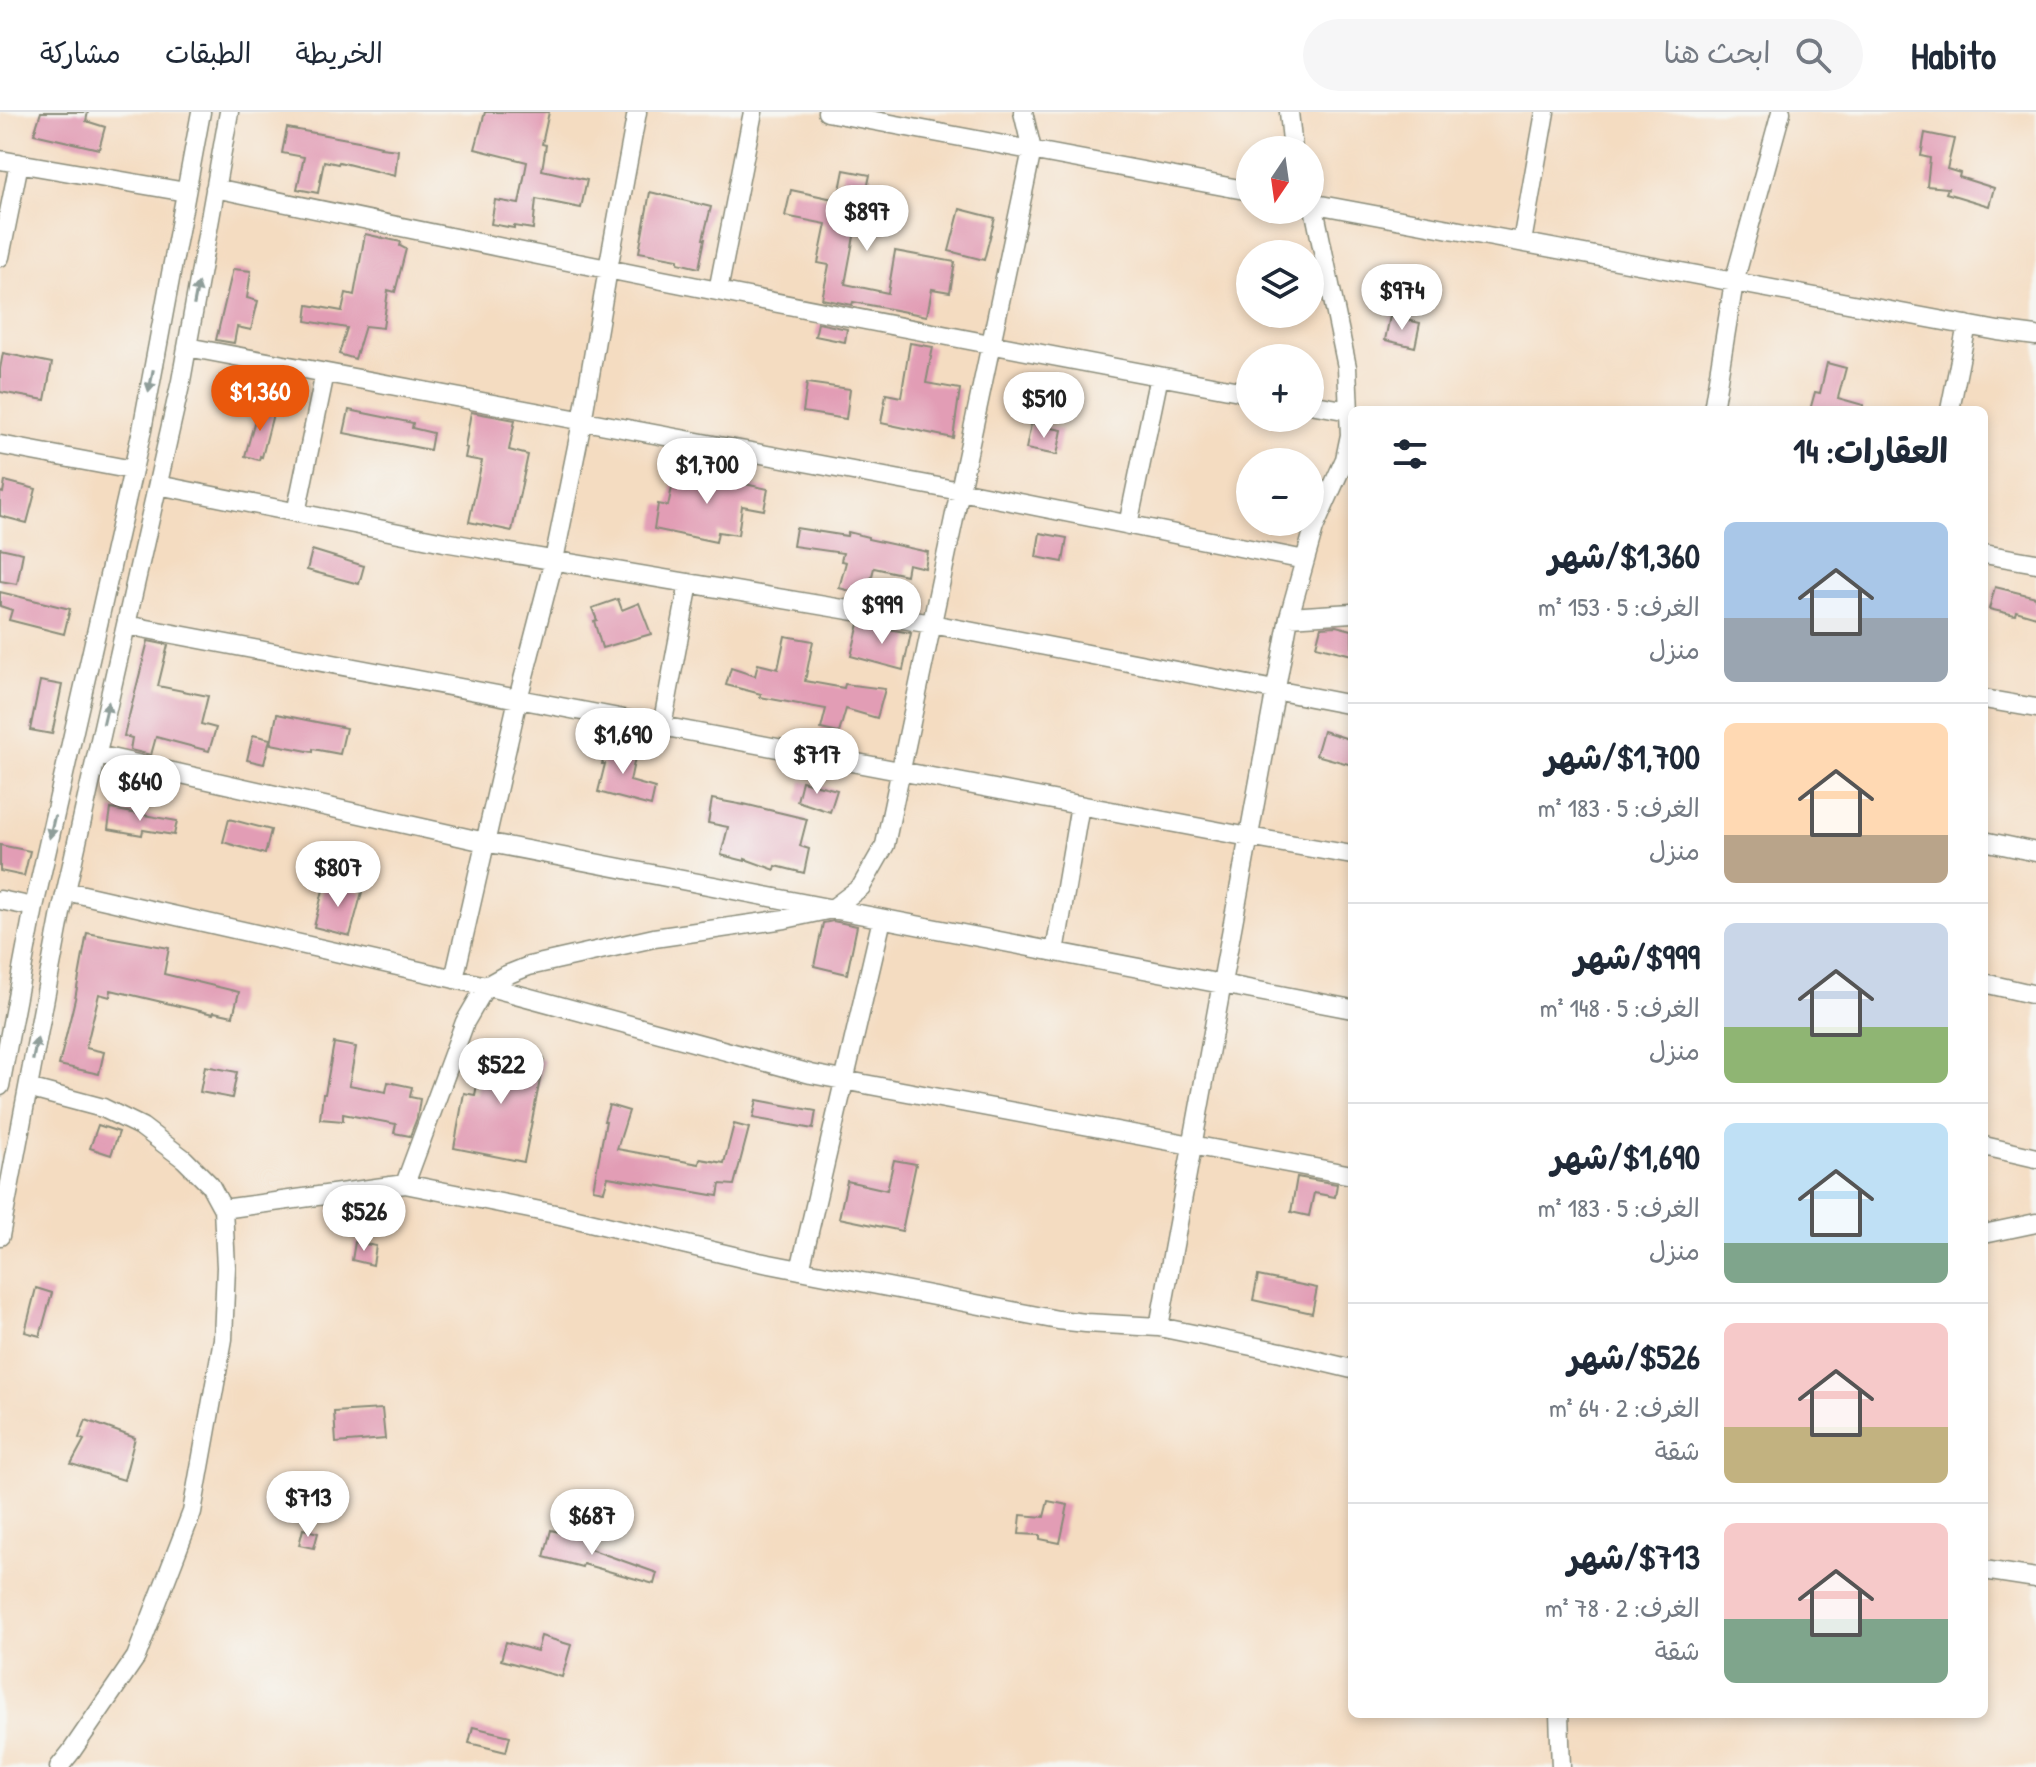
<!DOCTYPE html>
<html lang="ar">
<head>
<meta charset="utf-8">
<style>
	:root { --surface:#fff; --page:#f6f6f7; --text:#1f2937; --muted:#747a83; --line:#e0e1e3; --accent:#ea580c }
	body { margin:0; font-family:"Patrick Hand","Playpen Sans Arabic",sans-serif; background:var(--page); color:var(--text); direction:rtl; height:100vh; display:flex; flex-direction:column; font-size:30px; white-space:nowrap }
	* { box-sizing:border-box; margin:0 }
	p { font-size:26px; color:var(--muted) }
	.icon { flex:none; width:44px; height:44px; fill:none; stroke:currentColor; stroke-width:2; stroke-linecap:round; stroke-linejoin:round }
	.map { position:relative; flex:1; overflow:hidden; direction:ltr }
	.details { position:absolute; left:1348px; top:294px; width:640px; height:1312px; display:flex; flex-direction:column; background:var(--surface); border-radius:12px; box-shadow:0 4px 12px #0003; direction:rtl }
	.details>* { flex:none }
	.needle { width:52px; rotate:193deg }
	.buttons { position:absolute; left:1236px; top:24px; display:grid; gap:16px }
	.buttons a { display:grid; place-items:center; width:88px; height:88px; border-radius:50%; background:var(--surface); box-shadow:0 4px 12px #0003; font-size:40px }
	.price { position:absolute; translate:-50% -68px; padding:0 18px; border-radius:28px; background:#fff; color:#222; font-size:26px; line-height:52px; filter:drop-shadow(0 2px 4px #0008) }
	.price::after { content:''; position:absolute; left:50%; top:48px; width:24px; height:18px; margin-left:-12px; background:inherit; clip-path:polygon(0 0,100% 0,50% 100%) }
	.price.selected { background:var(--accent); color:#fff }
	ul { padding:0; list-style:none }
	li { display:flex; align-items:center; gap:24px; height:200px; padding:0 40px }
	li+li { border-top:2px solid var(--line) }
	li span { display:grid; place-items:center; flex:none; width:224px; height:160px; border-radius:12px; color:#555 }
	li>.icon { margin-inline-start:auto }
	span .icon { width:96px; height:96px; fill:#fffc; stroke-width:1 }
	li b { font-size:34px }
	h2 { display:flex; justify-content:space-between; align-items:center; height:96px; padding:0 40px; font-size:34px }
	header { display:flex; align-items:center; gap:48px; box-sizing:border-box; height:112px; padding:0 40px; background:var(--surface); border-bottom:2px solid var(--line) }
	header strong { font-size:38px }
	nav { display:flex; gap:44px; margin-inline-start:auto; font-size:28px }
	.search { width:560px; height:72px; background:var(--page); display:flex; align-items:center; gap:20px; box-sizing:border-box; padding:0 28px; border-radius:44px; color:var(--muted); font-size:30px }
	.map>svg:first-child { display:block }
</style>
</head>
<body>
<header>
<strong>Habito</strong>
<div class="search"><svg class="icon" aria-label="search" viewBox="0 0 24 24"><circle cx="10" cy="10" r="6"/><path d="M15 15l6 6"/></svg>ابحث هنا</div>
<nav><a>الخريطة</a><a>الطبقات</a><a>مشاركة</a></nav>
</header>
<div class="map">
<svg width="2036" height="1655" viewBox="0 0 2036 1655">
	<rect width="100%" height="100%" fill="#f6f6f2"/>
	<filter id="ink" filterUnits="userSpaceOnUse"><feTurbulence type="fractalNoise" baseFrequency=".0125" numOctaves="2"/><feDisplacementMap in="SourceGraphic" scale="16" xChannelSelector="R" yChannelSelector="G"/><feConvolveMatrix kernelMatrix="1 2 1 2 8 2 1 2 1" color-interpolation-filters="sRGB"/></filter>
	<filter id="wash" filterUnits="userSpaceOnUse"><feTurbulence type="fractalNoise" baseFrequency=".006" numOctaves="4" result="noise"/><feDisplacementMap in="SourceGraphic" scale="32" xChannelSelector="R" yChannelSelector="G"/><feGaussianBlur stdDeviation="1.8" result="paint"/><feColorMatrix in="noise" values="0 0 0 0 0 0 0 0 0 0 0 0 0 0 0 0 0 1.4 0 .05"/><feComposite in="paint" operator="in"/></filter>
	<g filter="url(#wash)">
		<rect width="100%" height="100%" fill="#f4dcc1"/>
		<g id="blocks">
			<path fill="#e29db5" d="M41 0H88L86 9 105 15 99 37 34 22Z
				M485 0H549L542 32 546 33 542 58 587 68 581 96 536 87 533 117 514 114V116L491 112 495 88 519 92 527 50 475 37Z
				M287 16 364 30 381 34 380 36 398 38 395 64 339 50 338 52 324 49 318 81 297 77 304 45 282 41Z
				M1925 21 1954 27 1947 57 1960 61 1959 65 1994 76 1989 94 1946 81 1948 76 1927 74 1930 46 1921 44Z
				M844 58 870 63 858 119H855L845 172 888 181 895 139 955 150 950 180 932 177 927 204 853 190 852 193 822 187 829 153 818 151 826 112 785 104 791 78 838 88Z
				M650 80 711 95 703 127H705L699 156 678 151V147L639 140Z
				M960 97 995 106 984 148 949 139Z
				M365 122 401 130 400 134 406 137 395 180 388 178 383 216 365 214 355 247 339 242 347 216 306 209 308 193 342 199 346 181 354 183Z
				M233 157 251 159 247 186 258 189 251 218 237 215 234 231 216 228Z
				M1390 204 1420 211 1415 235 1385 228Z
				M818 211 847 217 845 230 815 224Z
				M910 231 933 235 926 271 960 277 953 326 881 311 886 282 901 285Z
				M3 241 52 251 45 288 0 280V257Z
				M1827 251 1846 256 1838 286 1863 293V298H1810L1815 280 1820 281Z
				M807 271 850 277 846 307 803 300Z
				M259 293 274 298 262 345 260 344 259 348 245 344Z
				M349 298 413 311 412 316 433 321 430 338 344 321Z
				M471 300 515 308 509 338 528 343 512 419 469 410 482 349 465 346 467 336 465 335Z
				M1031 312 1062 318 1057 343 1026 337Z
				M676 357 768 377 764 398 742 394 738 423 718 420 716 430 654 417 658 392 668 394Z
				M5 369 36 377 27 411 0 404V380L3 381Z
				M796 416 847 424 848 420 868 425V427L928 440 925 456 908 452 906 463 874 456 867 483 839 476 846 450 841 449 843 441 793 434Z
				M1040 421 1067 426 1063 450 1036 445Z
				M0 436 23 441 17 472 0 469Z
				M312 438 364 454 359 472 307 458Z
				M1995 475 2036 485V505L2016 499 2015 503 1989 497Z
				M0 480 70 497 64 522 9 508 12 498 0 494Z
				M618 487 622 498 639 491 651 522 602 536 594 509 597 508 592 496Z
				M859 512 911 521 903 558 851 544Z
				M1336 514 1352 518V543L1316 534 1321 515Z
				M785 524 813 529 805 569 844 576 845 572 885 577 877 606 846 597 839 621 821 617 826 597 760 585 761 582 726 573 731 556 755 564 758 552 778 557Z
				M148 529 168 533 158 574 208 584 201 612 216 616 209 639 156 625 151 643 130 638 132 626 124 624Z
				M40 569 62 573 52 622 30 618Z
				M277 602 346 616 340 642 313 637V640L271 632Z
				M1323 619 1352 628V653L1316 643Z
				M253 623 270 627 264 652 247 648Z
				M606 630 637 636 630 669 655 676 651 694 598 680 605 652H602Z
				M802 669 837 678 830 700 797 689Z
				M712 687 744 693V692L807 707 800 734 809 737 804 761 776 754 775 758 745 747V749L721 743 728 715 708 711Z
				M111 697 177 709 174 723 143 718 142 723 108 717Z
				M229 707 271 718 265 742 223 730Z
				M0 733 30 739 24 764 0 759Z
				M325 770 362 780 350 824 314 815Z
				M833 809 857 814 847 862 814 854 823 811Z
				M87 821 169 836 164 862 239 880 233 904 214 900 213 902 111 878 110 885 99 882 86 936 104 940 99 962 59 953 75 887Z
				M334 931 356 935 349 973 386 980 388 970 412 975 410 985 420 987 417 1006 410 1024 394 1021 396 1012 343 1002V1009L320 1007 323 982H325Z
				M485 933 544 947 524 1050 454 1036 464 981 475 983Z
				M205 954 237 960 232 986 200 980Z
				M757 988 816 999 813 1017 753 1006Z
				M609 993 629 999 617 1037 699 1052 700 1047 724 1051 734 1012 749 1016 734 1073 720 1072 718 1084 608 1065 604 1079 593 1077 606 1009H604Z
				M98 1013 119 1020 111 1043 90 1036Z
				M894 1048 916 1052 902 1119 839 1106 847 1069 887 1078Z
				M1297 1065 1337 1072 1335 1085 1314 1081 1309 1104 1291 1100Z
				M355 1130 376 1134 373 1153 352 1148Z
				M1258 1164 1317 1176 1312 1201 1253 1188Z
				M36 1176 52 1181 40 1224 25 1220Z
				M382 1297 385 1327 336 1331 334 1300Z
				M86 1308 135 1326 124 1368 71 1352 84 1328 79 1326Z
				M1048 1389 1068 1393 1060 1431 1040 1427V1423L1019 1422 1021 1403 1044 1405Z
				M303 1417 318 1421 314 1436 299 1433Z
				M551 1418 589 1428 587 1436 657 1461 654 1472 583 1452 582 1455 544 1445Z
				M541 1524 571 1533 562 1565 501 1548 506 1530 537 1539Z
				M473 1615 510 1624 506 1640 469 1631Z"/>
		</g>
	</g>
	<g filter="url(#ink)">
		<use href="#blocks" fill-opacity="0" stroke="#8a8c7a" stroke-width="2"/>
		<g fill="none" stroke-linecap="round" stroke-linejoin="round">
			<g stroke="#8a8c7a" stroke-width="21">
				<path id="minor" d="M827 0 1250 79
					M1289 0 1293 38
					M0 48 186 80
					M215 76C559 149 904 217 1250 281
					M1310 91 1998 219 2036 224
					M1522 130 1545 0
					M0 145 19 51
					M718 179 753 0
					M187 235 960 379 1305 448
					M1310 292 1349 299
					M1713 298 1734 170 1781 0
					M1950 298 1967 213
					M0 333 133 358
					M158 373 444 430 932 512 1352 593
					M296 401 325 261
					M1128 413 1159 264
					M1984 442 2036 451
					M1289 505 1352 501
					M126 513 1249 725 1352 743
					M1984 587 2036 596
					M662 614 689 471
					M97 643 485 730 1352 897
					M1984 729 2036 740
					M66 779 486 874 811 962 1352 1063
					M0 788 34 795
					M1055 840 1080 693
					M454 867 518 587 554 448 582 310 608 157 637 0
					M1984 871 2036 883
					M0 974 34 795 142 318 201 0
					M28 976 103 996 142 1015 184 1047 210 1073 223 1097 226 1155 223 1227 192 1400 136 1545 71 1640 59 1655
					M1984 1034 2036 1046
					M405 1072 465 910 486 874 504 864 529 854 654 826 785 807 832 797 861 775 885 733 1032 38 1023 0
					M223 1097 405 1072 560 1103 759 1150 1058 1208 1086 1211 1159 1215 1281 1240 1352 1257
					M1984 1122 2036 1111
					M0 1124 61 801 181 269 229 0
					M800 1158 882 807
					M1159 1215 1289 505 1314 416 1345 347 1350 323 1347 255 1313 91 1310 85
					M1984 1458 2036 1466
					M1559 1602 1561 1655"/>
			</g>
			<use href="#minor" stroke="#fff" stroke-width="18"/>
		</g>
		<defs><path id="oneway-solid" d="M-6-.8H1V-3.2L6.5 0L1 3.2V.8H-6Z" transform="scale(2)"/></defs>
		<g fill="#8f9e9a">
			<use href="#oneway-solid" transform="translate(196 182) rotate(-79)"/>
			<use href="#oneway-solid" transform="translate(151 269) rotate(101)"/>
			<use href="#oneway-solid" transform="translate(106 601) rotate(-77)"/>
			<use href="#oneway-solid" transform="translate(52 715) rotate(103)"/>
			<use href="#oneway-solid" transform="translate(35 937) rotate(-79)"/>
		</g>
	</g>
</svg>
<div class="buttons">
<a><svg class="needle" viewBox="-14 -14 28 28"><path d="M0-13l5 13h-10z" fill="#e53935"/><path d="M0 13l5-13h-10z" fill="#747a83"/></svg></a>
<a><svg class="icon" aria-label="layers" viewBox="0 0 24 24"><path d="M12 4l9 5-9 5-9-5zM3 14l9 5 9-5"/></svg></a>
<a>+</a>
<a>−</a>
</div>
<b class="price" style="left:867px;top:141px">$897</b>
<b class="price" style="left:1402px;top:220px">$974</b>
<b class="price selected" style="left:260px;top:321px">$1,360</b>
<b class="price" style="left:1044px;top:328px">$510</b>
<b class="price" style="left:707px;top:394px">$1,700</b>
<b class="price" style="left:882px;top:534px">$999</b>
<b class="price" style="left:623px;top:664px">$1,690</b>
<b class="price" style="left:817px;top:684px">$717</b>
<b class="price" style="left:140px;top:711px">$640</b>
<b class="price" style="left:338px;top:797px">$807</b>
<b class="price" style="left:501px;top:994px">$522</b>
<b class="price" style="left:364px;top:1141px">$526</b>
<b class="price" style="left:308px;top:1427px">$713</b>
<b class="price" style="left:592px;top:1445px">$687</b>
<section class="details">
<h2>العقارات: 14<svg class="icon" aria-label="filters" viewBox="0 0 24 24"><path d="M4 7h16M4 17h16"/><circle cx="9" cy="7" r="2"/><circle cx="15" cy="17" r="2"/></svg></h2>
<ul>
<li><span style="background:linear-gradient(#a9c7e8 60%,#9aa5b1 0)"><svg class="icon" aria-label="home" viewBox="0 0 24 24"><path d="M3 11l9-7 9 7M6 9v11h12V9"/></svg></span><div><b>$1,360/شهر</b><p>الغرف: 5 · 153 m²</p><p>منزل</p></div></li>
<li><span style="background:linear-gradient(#ffd9b3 70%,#b9a48a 0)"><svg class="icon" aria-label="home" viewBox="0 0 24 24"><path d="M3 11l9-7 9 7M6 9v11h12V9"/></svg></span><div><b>$1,700/شهر</b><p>الغرف: 5 · 183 m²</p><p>منزل</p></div></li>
<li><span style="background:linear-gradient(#c9d6e8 65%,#8fb573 0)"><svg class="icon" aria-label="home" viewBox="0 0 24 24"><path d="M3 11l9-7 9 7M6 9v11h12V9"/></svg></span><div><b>$999/شهر</b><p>الغرف: 5 · 148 m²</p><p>منزل</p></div></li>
<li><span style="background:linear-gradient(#bfe0f5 75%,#7fa58c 0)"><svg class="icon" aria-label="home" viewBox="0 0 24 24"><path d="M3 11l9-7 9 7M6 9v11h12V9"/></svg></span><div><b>$1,690/شهر</b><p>الغرف: 5 · 183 m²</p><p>منزل</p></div></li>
<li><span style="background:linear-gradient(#f6c9c9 65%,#c2b280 0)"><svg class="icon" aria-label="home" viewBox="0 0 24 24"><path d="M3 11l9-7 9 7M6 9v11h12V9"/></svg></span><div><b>$526/شهر</b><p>الغرف: 2 · 64 m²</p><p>شقة</p></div></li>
<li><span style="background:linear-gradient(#f6c9c9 60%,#7fa58c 0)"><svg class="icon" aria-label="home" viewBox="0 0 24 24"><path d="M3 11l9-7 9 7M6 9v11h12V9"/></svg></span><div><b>$713/شهر</b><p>الغرف: 2 · 78 m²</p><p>شقة</p></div></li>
</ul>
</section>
</div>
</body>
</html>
